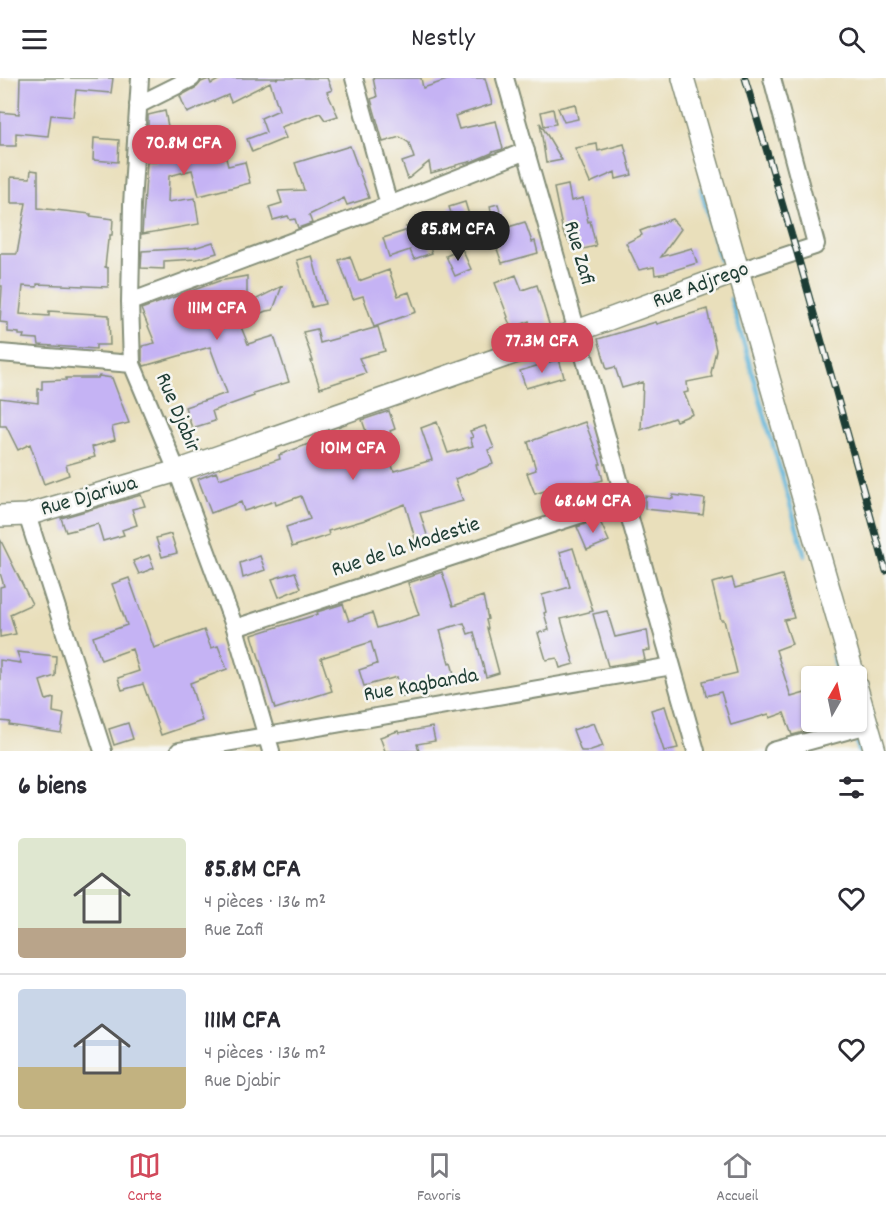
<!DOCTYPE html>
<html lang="fr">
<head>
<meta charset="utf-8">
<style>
	:root { --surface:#fff; --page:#f7f7f7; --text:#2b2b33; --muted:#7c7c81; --line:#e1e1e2; --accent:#d1495b }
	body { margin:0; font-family:Dekko,sans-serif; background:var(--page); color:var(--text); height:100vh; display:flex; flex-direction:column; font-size:22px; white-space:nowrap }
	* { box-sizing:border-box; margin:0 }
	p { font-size:20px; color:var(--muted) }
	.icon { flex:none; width:33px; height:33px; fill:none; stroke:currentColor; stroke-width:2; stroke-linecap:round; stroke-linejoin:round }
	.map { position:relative; height:673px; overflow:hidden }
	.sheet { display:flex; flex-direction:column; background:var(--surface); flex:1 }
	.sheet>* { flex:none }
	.needle { width:39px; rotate:9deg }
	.buttons { position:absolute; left:801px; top:588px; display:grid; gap:12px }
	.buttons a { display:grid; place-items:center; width:66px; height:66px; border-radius:6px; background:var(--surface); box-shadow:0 2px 4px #0004; font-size:30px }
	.price { position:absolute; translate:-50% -51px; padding:0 14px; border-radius:21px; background:var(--accent); color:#fff; font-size:20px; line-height:39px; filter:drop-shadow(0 2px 3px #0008) }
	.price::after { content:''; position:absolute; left:50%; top:36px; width:18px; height:14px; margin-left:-9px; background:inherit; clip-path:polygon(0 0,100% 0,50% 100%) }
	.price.current { background:#222; color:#fff }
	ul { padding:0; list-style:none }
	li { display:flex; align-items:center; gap:18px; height:150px; padding:0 18px }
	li+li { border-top:2px solid var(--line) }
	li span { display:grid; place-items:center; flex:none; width:168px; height:120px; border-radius:6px; color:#555 }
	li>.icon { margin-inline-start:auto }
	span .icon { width:72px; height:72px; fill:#fffc; stroke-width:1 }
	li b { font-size:26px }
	h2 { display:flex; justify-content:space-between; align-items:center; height:72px; padding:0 18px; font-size:26px }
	header { display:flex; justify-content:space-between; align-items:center; height:78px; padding:0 18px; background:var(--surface); font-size:27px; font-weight:600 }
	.menu { display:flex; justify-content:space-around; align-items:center; height:84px; border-top:2px solid var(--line); background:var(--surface); font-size:16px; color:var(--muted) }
	.menu a { display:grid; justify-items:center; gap:3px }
	.menu .current { color:var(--accent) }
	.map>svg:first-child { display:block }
</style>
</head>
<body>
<header><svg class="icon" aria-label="menu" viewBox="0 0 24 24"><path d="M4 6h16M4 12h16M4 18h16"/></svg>Nestly<svg class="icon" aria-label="search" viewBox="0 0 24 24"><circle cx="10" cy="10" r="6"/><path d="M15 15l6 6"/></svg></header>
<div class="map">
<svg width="886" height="673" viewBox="0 0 886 673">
	<rect width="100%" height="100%" fill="#f6f6f2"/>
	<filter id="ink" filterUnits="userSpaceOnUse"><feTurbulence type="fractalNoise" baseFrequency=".0167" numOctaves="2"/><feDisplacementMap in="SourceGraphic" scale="12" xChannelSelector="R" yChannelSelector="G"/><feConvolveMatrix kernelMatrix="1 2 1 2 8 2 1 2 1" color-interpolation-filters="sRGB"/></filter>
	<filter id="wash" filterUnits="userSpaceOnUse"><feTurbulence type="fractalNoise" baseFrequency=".008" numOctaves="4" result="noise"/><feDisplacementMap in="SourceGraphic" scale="24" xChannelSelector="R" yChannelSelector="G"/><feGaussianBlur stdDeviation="1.35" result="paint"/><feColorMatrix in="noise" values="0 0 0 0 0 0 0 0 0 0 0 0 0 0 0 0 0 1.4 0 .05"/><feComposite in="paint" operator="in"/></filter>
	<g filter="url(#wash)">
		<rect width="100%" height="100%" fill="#e9dfbb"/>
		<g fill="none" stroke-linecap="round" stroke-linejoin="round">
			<path stroke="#5cb3d9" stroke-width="4.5" d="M701 111 720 182
				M731 221 805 478
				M833 578 839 598
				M857 664 859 673"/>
		</g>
		<g id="blocks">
			<path fill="#c5b3f4" d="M20 0H113L111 15 76 12 73 39 51 37 48 58 16 55V68H0V34L19 36Z
				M222 0H278L276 1 279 0H327L332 12 327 14 338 38 325 42 320 35 281 49 286 60 252 74 247 61 266 54 261 40 279 32 270 4 231 24 228 17 187 35 180 18 197 9 201 4 209 1 211 6Z
				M373 0H421L423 10 453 0H485L492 26 455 38 459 51 496 43 503 71 492 74V75L473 83 456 87V88L431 95 429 84 408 101 402 84 414 80 409 65 400 59 383 64 371 21 377 19Z
				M575 26 578 41 564 44 558 30Z
				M553 31 556 46 544 48 541 34Z
				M165 33 172 69 220 57 228 88 245 84 250 105 199 118 192 92 169 98 168 124 195 120 199 146 142 156 147 84H155L148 47V37Z
				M540 45 562 82 546 85Z
				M94 60 119 62 118 84 93 82Z
				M597 66 598 73 624 66 632 97 616 101 615 94 590 105 575 70Z
				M350 68 369 120 347 127 344 120 309 137 312 145 298 150 295 141 290 142 288 138 273 142 269 129 282 125 278 113 304 112 295 85Z
				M31 92 38 93V130L91 136 90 138 113 141 112 157H110V162H108L105 189 108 190V209L37 206V209L23 208 20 236 49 238V233L109 237 110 267H96V271L39 267 38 261 23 260 24 257H19V255L8 254V245L0 244 2 208H0V176H17L26 125H11V99L30 100Z
				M568 107 571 123 583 120 588 144 590 143 596 168 575 173 563 154 554 110Z
				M465 124 469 137 453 141 449 129Z
				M498 126 505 150 525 144 532 164 535 163 538 175 502 185 497 171H498L490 128Z
				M672 141 681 151 661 179 692 170 697 185 668 194V195L655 197 654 189 639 192 626 165 642 157 640 153Z
				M421 144 432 175 414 181 410 172 389 179 383 160 408 152 406 149Z
				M213 164 217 175 197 181 164 183V191L141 190 142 173 194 170Z
				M462 171 471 191 455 198 446 178Z
				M312 178 325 226 312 229 297 182Z
				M350 178 359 203 389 192 398 218 409 214 416 234 374 249 363 218 353 221 339 182Z
				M516 197 522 212 537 207 550 249 533 255 529 243 512 251 507 240 508 239 495 205Z
				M247 198V226L282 208 273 232 266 233 239 244 248 266 274 258 289 304 253 315 254 318 212 333 215 343 192 350 185 329 227 315 210 269 144 288 142 284V268L155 265 141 231 219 203Z
				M707 231 716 272 711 295 712 299 687 304 688 314 684 315 693 336 676 343 674 340 641 352 643 304 622 310 615 289 607 291 598 261 656 244 657 246Z
				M378 249 385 273 359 280 366 295 320 310 311 283H313L303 254 317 251 320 265Z
				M559 281 564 299 526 310 520 293Z
				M99 298 112 300 129 345 112 349 115 362 92 369 95 379 66 387 69 397 44 406 30 366 18 372 6 348H0V320L38 325V311H42V303L66 302V300H98Z
				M389 333 395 351 390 353 392 359 383 362 394 393 432 382 421 350 437 344 448 375 473 368 470 360 473 359 470 353 485 348 494 370 488 372 493 386 455 401 463 423 420 435 428 460 416 464 405 426 365 442 328 453 329 457 292 469 286 449 310 441 301 418 276 427 275 423 244 433 241 424 211 435 198 401 216 394 219 401 280 381 279 377 341 354 354 390 376 382 362 342Z
				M585 344 601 386H599L603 402 578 409 581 414 563 422 557 409 535 416 527 395 536 392 528 364Z
				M141 417 145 428 132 431 137 447 122 452 124 457 103 463 98 446 66 454 61 440Z
				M673 417 705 421 703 437 645 431V418L673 421Z
				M599 441 609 463 587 472 577 449Z
				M171 456 177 475 162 479 156 460Z
				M0 461 32 526 10 536 16 556 0 559V509L4 508 0 495Z
				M573 470 593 533 561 541 574 586 560 590 557 580 546 582 538 555 549 552 544 535 546 534 542 517 570 509 560 474Z
				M149 477 154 490 139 496 133 483Z
				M260 478 265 492 243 500 240 485Z
				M295 494 301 510 279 519 272 501Z
				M442 494 453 528 483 518 488 541 486 542 488 550H487L499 595 486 599 474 554 468 556 464 545 440 552 449 585 451 584 456 604 402 619 397 599 364 608 359 592 377 586 371 564 321 580 332 613 275 631 252 557 318 536 317 534 343 526 349 543 372 535 377 550 419 537 408 505Z
				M782 497 794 540 784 542 792 566 776 572 791 619 812 613V652L792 657 784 635 770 640 769 636 731 647 721 614 706 618 703 603 737 595 724 542H721L712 505 732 500 735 510Z
				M129 500 154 570 204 552 211 570 218 568 227 591 190 605 202 643 161 657 143 606 122 612 118 600 139 593 132 571 101 582 93 559 127 547 112 506Z
				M607 533 615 559 647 552 650 572 643 573 645 582 608 588 593 536Z
				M17 574 56 578 55 598 40 603 46 622 54 620 53 634 64 636 61 655 9 647 10 644 0 643V582L21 585Z
				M665 628 678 670 664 673 651 632Z
				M128 645 133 661 114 667 109 651Z
				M594 645 603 668 588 673H581L573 652Z
				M432 649 435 663 417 666 419 673H385L380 659 398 653 399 655Z"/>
		</g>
	</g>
	<g filter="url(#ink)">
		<use href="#blocks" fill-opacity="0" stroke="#848e78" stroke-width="1.5"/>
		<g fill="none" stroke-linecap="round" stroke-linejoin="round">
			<g stroke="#848e78" stroke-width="20">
				<path id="minor" d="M140 0 132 127 130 224 132 286 177 393 235 550 271 673
					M354 0 389 127
					M505 0 696 673
					M138 27 192 0
					M739 193 815 168 816 166 772 0
					M130 224 389 127 526 73
					M0 275 132 286
					M27 437 103 673
					M235 550 625 422
					M179 673 672 588
					M773 673 868 647"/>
			</g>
			<g stroke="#848e78" stroke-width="24">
				<path id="tertiary" d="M683 0 854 598
					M0 438 27 437 177 393 577 253 739 193
					M856 607 875 673"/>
			</g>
			<use href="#minor" stroke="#fff" stroke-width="16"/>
			<use href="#tertiary" stroke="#fff" stroke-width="21"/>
			<g stroke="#1f3d34" stroke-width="7">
				<path id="rail" d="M745 0 797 175 886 493"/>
			</g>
			<use href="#rail" stroke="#f6f6f2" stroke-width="4.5" stroke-dasharray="14" stroke-linecap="butt"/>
		</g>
	</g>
	<g text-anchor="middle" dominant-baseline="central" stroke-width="5" stroke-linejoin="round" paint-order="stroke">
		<g font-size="22" fill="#1f3d34" stroke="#f6f6f2">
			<text transform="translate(578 175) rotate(74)">Rue Zafi</text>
			<text transform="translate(701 208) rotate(-20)">Rue Adjrego</text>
			<text transform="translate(177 335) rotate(67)">Rue Djabir</text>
			<text transform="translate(89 419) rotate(-16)">Rue Djariwa</text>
			<text transform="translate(406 470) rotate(-18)">Rue de la Modestie</text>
			<text transform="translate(421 608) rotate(-10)">Rue Kagbanda</text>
		</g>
	</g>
</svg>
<div class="buttons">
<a><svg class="needle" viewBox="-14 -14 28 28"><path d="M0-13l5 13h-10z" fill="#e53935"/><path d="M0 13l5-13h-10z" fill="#7c7c81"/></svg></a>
</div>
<b class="price" style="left:184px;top:98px">70.8M CFA</b>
<b class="price current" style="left:458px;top:184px">85.8M CFA</b>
<b class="price" style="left:217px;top:263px">111M CFA</b>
<b class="price" style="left:542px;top:296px">77.3M CFA</b>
<b class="price" style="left:353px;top:403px">101M CFA</b>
<b class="price" style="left:593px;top:456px">68.6M CFA</b>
</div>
<section class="sheet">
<h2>6 biens<svg class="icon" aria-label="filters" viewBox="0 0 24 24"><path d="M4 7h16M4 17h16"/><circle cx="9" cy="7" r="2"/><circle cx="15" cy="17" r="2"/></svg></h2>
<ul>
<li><span style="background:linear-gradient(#dfe7d0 75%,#b9a48a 0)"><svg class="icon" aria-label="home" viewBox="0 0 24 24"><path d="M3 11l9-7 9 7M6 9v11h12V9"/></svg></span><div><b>85.8M CFA</b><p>4 pièces · 136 m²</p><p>Rue Zafi</p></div><svg class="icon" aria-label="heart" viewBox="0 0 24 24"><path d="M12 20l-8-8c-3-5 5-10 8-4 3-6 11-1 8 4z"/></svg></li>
<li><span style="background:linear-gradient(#c9d6e8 65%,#c2b280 0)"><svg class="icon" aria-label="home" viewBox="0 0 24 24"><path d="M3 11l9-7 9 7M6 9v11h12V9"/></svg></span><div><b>111M CFA</b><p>4 pièces · 136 m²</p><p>Rue Djabir</p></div><svg class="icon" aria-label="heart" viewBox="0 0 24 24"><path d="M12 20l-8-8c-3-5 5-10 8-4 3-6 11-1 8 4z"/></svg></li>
</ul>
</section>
<nav class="menu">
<a class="current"><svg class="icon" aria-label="map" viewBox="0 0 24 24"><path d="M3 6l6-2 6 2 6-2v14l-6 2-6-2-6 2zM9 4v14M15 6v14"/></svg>Carte</a>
<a><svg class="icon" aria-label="saved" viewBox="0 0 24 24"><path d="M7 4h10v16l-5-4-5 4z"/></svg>Favoris</a>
<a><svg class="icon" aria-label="home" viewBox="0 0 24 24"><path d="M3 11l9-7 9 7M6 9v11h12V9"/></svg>Accueil</a>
</nav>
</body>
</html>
